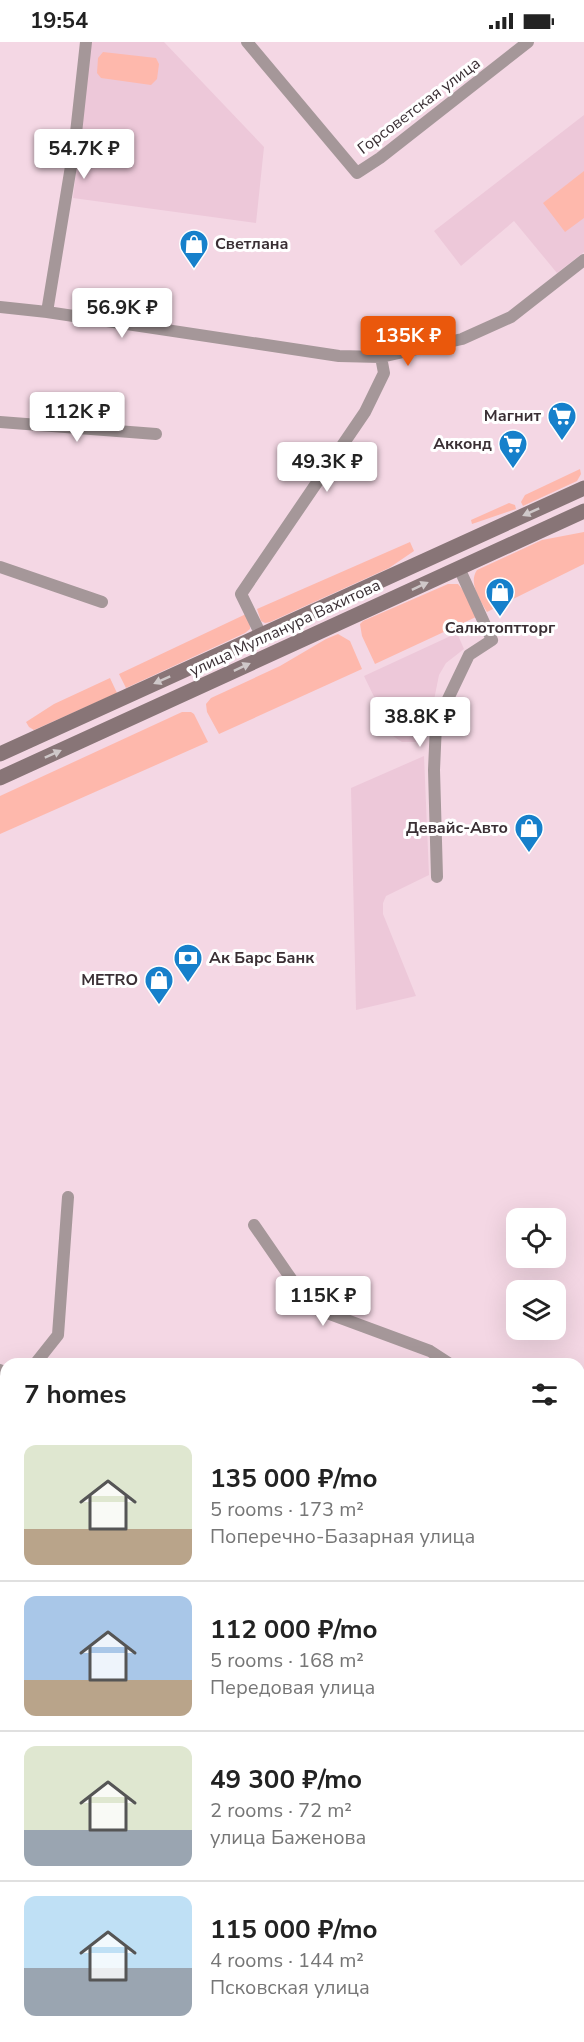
<!DOCTYPE html>
<html lang="en">
<head>
<meta charset="utf-8">
<style>
	:root { --surface:#fff; --page:#f6f6f6; --text:#222; --muted:#767676; --line:#e0e0e0; --accent:#ea580c }
	body { margin:0; font-family:"Nunito Sans",sans-serif; background:var(--page); color:var(--text); height:100vh; display:flex; flex-direction:column; font-size:22px; white-space:nowrap }
	* { box-sizing:border-box; margin:0 }
	p { font-size:20px; color:var(--muted) }
	.icon { flex:none; width:33px; height:33px; fill:none; stroke:currentColor; stroke-width:2; stroke-linecap:round; stroke-linejoin:round }
	.map { position:relative; flex:1; overflow:hidden }
	.sheet { position:absolute; left:0px; top:1316px; width:585px; height:686px; display:flex; flex-direction:column; background:var(--surface); border-radius:18px 18px 0 0; box-shadow:0 6px 24px #0002 }
	.sheet>* { flex:none }
	.controls { position:absolute; left:506px; top:1166px; display:grid; gap:12px }
	.controls a { display:grid; place-items:center; width:60px; height:60px; border-radius:12px; background:var(--surface); box-shadow:0 6px 24px #0002; font-size:30px }
	.price { position:absolute; translate:-50% -51px; padding:0 14px; border-radius:6px; background:#fff; color:#222; font-size:20px; line-height:39px; filter:drop-shadow(0 2px 3px #0008) }
	.price::after { content:''; position:absolute; left:50%; top:36px; width:18px; height:14px; margin-left:-9px; background:inherit; clip-path:polygon(0 0,100% 0,50% 100%) }
	.price.on { background:var(--accent); color:#fff }
	ul { padding:0; list-style:none }
	li { display:flex; align-items:center; gap:18px; height:150px; padding:0 24px }
	li+li { border-top:2px solid var(--line) }
	li span { display:grid; place-items:center; flex:none; width:168px; height:120px; border-radius:12px; color:#555 }
	li>.icon { margin-inline-start:auto }
	span .icon { width:72px; height:72px; fill:#fffc; stroke-width:1 }
	li b { font-size:26px }
	h2 { display:flex; justify-content:space-between; align-items:center; height:72px; padding:0 24px; font-size:26px }
	.status { display:flex; justify-content:space-between; align-items:center; height:42px; padding:0 30px; background:var(--surface); direction:ltr }
	.status svg { height:16px; fill:currentColor }
	.map>svg:first-child { display:block }
</style>
</head>
<body>
<div class="status"><b>19:54</b><svg viewBox="0 0 49 12"><path d="M0 12V9h3v3zM5 12V6h3v6zM10 12V3h3v9zM15 12V0h3v12zM26 1h20v11H26zM47 4h2v5h-2z"/></svg></div>
<div class="map">
<svg width="584" height="2000" viewBox="0 0 584 2000">
	<rect width="100%" height="100%" fill="#f4d7e4"/>
	<path fill="#edc8d9" d="M91 0H164L264 105 256 181 73 156Z
		M584 73V210L557 231 514 179 461 224 434 189Z
		M457 591 464 607 446 621 439 633 428 688 418 700H402L393 694 364 634Z
		M424 714 429 833 386 854 383 861V872L416 954 356 968 351 746Z
		M0 1344 6 1346V1407H0Z"/>
	<path fill="#feb8ac" d="M103 10 156 16 159 22 157 37 151 43 101 36 97 31 98 16Z
		M584 129V176L565 190 543 161Z
		M580 427 581 432 577 439 523 464 521 460 525 453Z
		M509 461 515 463 516 467 472 482 471 478Z
		M584 490V522L487 570C480 558 468 541 477 528L542 498Z
		M410 500 414 509 389 526 270 580 265 581 261 579 257 567Z
		M448 542H458L463 548 476 575 375 622 362 594 360 582 363 579Z
		M246 572 250 581V587L245 591 126 646 119 632Z
		M338 592 350 599 362 627 219 692 207 670 206 662 211 656 280 624 326 597Z
		M110 636 117 651 34 688 29 685 26 680 54 662Z
		M182 670H191L194 672 208 700 0 792V754Z
		M579 1664 584 1665V2000H393V1995H579Z"/>
	<g fill="none" stroke-linecap="round" stroke-linejoin="round">
		<path stroke="#a59799" stroke-width="12" d="M247 0 357 131 380 116 528 0
			M0 265 47 270 339 314 381 315 462 297 511 275 584 218
			M47 270 75 100 86 0
			M0 380 156 392
			M0 525 102 560
			M261 593 241 552 365 370 384 331 381 315
			M437 835 434 728 436 682 469 613 492 598 459 526
			M254 1183 294 1241 303 1262 430 1309 450 1322
			M35 1322 58 1293 68 1155
			M0 1328 6 1331
			M579 1400 584 1403
			M579 1479 584 1473
			M579 1554 584 1552
			M0 1946 6 1951
			M58 1995 63 2000
			M282 1995 283 2000
			M379 2000V1995"/>
		<path stroke="#a59799" stroke-width="15" d="M579 1648 584 1649
			M0 1679H6"/>
		<path stroke="#887577" stroke-width="15" d="M0 712 584 446
			M0 736 584 469"/>
	</g>
	<defs><path id="oneway-solid" d="M-6-.8H1V-3.2L6.5 0L1 3.2V.8H-6Z" transform="scale(1.5)"/></defs>
	<g fill="#cfc8c9">
		<use href="#oneway-solid" transform="translate(531 470) rotate(156)"/>
		<use href="#oneway-solid" transform="translate(420 544) rotate(-25)"/>
		<use href="#oneway-solid" transform="translate(242 625) rotate(-25)"/>
		<use href="#oneway-solid" transform="translate(162 638) rotate(156)"/>
		<use href="#oneway-solid" transform="translate(53 712) rotate(-24)"/>
	</g>
	<defs>
		<g id="shop-pin" transform="scale(1.5)"><path d="M0 17L-7.5 6A9.5 9.5 0 1 1 7.5 6Z" fill="#1680cb" stroke="#fff"/><path d="M-5-2.5h2.3a2.7 3.5 0 0 1 5.4 0H5L5.5 6h-11ZM-1.5-2.5h3a1.5 2.3 0 0 0-3 0Z" fill="#fff"/></g>
		<g id="supermarket-pin" transform="scale(1.5)"><path d="M0 17L-7.5 6A9.5 9.5 0 1 1 7.5 6Z" fill="#1680cb" stroke="#fff"/><path d="M-6-5.5h2.5l.6 2H6L4.5 2H-2.5L-4.4-4H-6ZM-1.5 3.2a1.3 1.3 0 1 0 .1 0ZM3 3.2a1.3 1.3 0 1 0 .1 0Z" fill="#fff"/></g>
		<g id="bank-pin" transform="scale(1.5)"><path d="M0 17L-7.5 6A9.5 9.5 0 1 1 7.5 6Z" fill="#1680cb" stroke="#fff"/><path d="M-6-4H6V4H-6ZM0-2.3a2.3 2.3 0 1 0 0 4.6a2.3 2.3 0 1 0 0-4.6Z" fill="#fff"/></g>
	</defs>
	<g fill-rule="evenodd">
		<use href="#shop-pin" x="194" y="202"/>
		<use href="#supermarket-pin" x="562" y="374"/>
		<use href="#supermarket-pin" x="513" y="402"/>
		<use href="#shop-pin" x="500" y="550"/>
		<use href="#shop-pin" x="529" y="786"/>
		<use href="#bank-pin" x="188" y="916"/>
		<use href="#shop-pin" x="159" y="938"/>
	</g>
	<g text-anchor="middle" dominant-baseline="central" stroke-width="6" stroke-linejoin="round" paint-order="stroke">
		<g font-size="16" fill="#3a2f34" stroke="#fff">
			<text transform="translate(419 64) rotate(-37)">Горсоветская улица</text>
			<text transform="translate(285 586) rotate(-25)">улица Мулланура Вахитова</text>
		</g>
		<g font-size="16" font-weight="bold" fill="#3a2f34" stroke="#fff" text-anchor="end">
			<text x="215" y="202" text-anchor="start">Светлана</text>
			<text x="541" y="374">Магнит</text>
			<text x="492" y="402">Акконд</text>
			<text x="500" y="586" text-anchor="middle">Салютоптторг</text>
			<text x="508" y="786">Девайс-Авто</text>
			<text x="209" y="916" text-anchor="start">Ак Барс Банк</text>
			<text x="138" y="938">METRO</text>
		</g>
	</g>
</svg>
<div class="controls">
<a><svg class="icon" aria-label="locate" viewBox="0 0 24 24"><circle cx="12" cy="12" r="6"/><path d="M12 2v4M12 18v4M2 12h4M18 12h4"/></svg></a>
<a><svg class="icon" aria-label="layers" viewBox="0 0 24 24"><path d="M12 4l9 5-9 5-9-5zM3 14l9 5 9-5"/></svg></a>
</div>
<b class="price" style="left:84px;top:138px">54.7K ₽</b>
<b class="price" style="left:122px;top:297px">56.9K ₽</b>
<b class="price on" style="left:408px;top:325px">135K ₽</b>
<b class="price" style="left:77px;top:401px">112K ₽</b>
<b class="price" style="left:327px;top:451px">49.3K ₽</b>
<b class="price" style="left:420px;top:706px">38.8K ₽</b>
<b class="price" style="left:323px;top:1285px">115K ₽</b>
<section class="sheet">
<h2>7 homes<svg class="icon" aria-label="filters" viewBox="0 0 24 24"><path d="M4 7h16M4 17h16"/><circle cx="9" cy="7" r="2"/><circle cx="15" cy="17" r="2"/></svg></h2>
<ul>
<li><span style="background:linear-gradient(#dfe7d0 70%,#b9a48a 0)"><svg class="icon" aria-label="home" viewBox="0 0 24 24"><path d="M3 11l9-7 9 7M6 9v11h12V9"/></svg></span><div><b>135 000 ₽/mo</b><p>5 rooms · 173 m²</p><p>Поперечно-Базарная улица</p></div></li>
<li><span style="background:linear-gradient(#a9c7e8 70%,#b9a48a 0)"><svg class="icon" aria-label="home" viewBox="0 0 24 24"><path d="M3 11l9-7 9 7M6 9v11h12V9"/></svg></span><div><b>112 000 ₽/mo</b><p>5 rooms · 168 m²</p><p>Передовая улица</p></div></li>
<li><span style="background:linear-gradient(#dfe7d0 70%,#9aa5b1 0)"><svg class="icon" aria-label="home" viewBox="0 0 24 24"><path d="M3 11l9-7 9 7M6 9v11h12V9"/></svg></span><div><b>49 300 ₽/mo</b><p>2 rooms · 72 m²</p><p>улица Баженова</p></div></li>
<li><span style="background:linear-gradient(#bfe0f5 60%,#9aa5b1 0)"><svg class="icon" aria-label="home" viewBox="0 0 24 24"><path d="M3 11l9-7 9 7M6 9v11h12V9"/></svg></span><div><b>115 000 ₽/mo</b><p>4 rooms · 144 m²</p><p>Псковская улица</p></div></li>
</ul>
</section>
</div>
</body>
</html>
